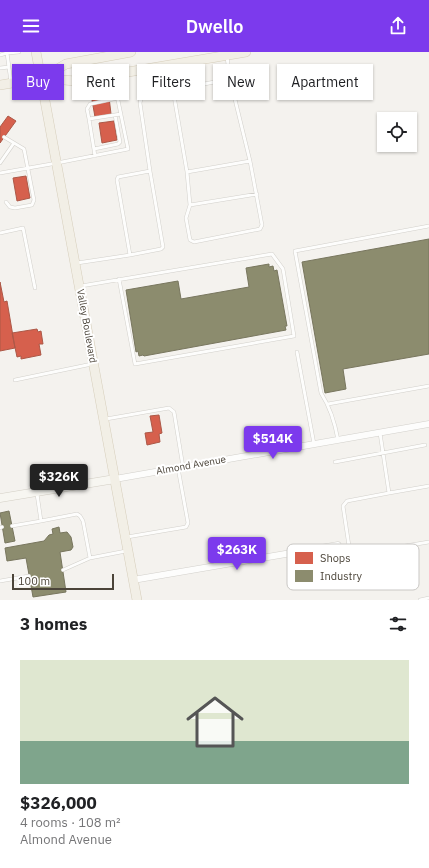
<!DOCTYPE html>
<html lang="en">
<head>
<meta charset="utf-8">
<style>
	:root { --surface:#fff; --page:#f2f2f2; --text:#202124; --muted:#757577; --line:#e0e0e0; --accent:#7c3aed }
	body { margin:0; font-family:"IBM Plex Sans",sans-serif; background:var(--page); color:var(--text); height:100vh; display:flex; flex-direction:column; font-size:15px; white-space:nowrap }
	* { box-sizing:border-box; margin:0 }
	p { font-size:13px; color:var(--muted) }
	.icon { flex:none; width:22px; height:22px; fill:none; stroke:currentColor; stroke-width:2; stroke-linecap:round; stroke-linejoin:round }
	.map { position:relative; height:548px; overflow:hidden }
	.panel { display:flex; flex-direction:column; background:var(--surface); flex:1 }
	.panel>* { flex:none }
	.guide { position:absolute; left:12px; top:12px; width:405px; height:36px; display:flex; gap:8px }
	.buttons { position:absolute; left:377px; top:60px; display:grid; gap:8px }
	.buttons a { display:grid; place-items:center; width:40px; height:40px; border-radius:0px; background:var(--surface); box-shadow:0 1px 3px #0004; font-size:20px }
	.scale { position:absolute; left:12px; bottom:10px; width:102px; box-sizing:border-box; padding-left:4px; border:2px solid #4b4439; border-top:0; font-size:11px; line-height:14px; white-space:nowrap; color:#4b4439; -webkit-text-stroke:3px #fff; paint-order:stroke }
	.price { position:absolute; translate:-50% -34px; padding:0 9px; border-radius:4px; background:var(--accent); color:#fff; font-size:13px; line-height:26px; filter:drop-shadow(0 1px 2px #0008) }
	.price::after { content:''; position:absolute; left:50%; top:24px; width:12px; height:9px; margin-left:-6px; background:inherit; clip-path:polygon(0 0,100% 0,50% 100%) }
	.price.current { background:#222; color:#fff }
	ul { padding:0; list-style:none }
	li { display:grid; align-content:center; gap:8px; height:212px; padding:0 20px }
	li+li { border-top:1px solid var(--line) }
	li span { display:grid; place-items:center; height:124px; border-radius:0px; color:#555 }
	li>.icon { margin-inline-start:auto }
	span .icon { width:72px; height:72px; fill:#fffc; stroke-width:1 }
	li b { font-size:17px }
	h2 { display:flex; justify-content:space-between; align-items:center; height:48px; padding:0 20px; font-size:17px }
	.tag { padding:0 14px; border-radius:0px; background:var(--surface); box-shadow:0 1px 3px #0004; font-size:14px; line-height:36px }
	.tag.current { background:var(--accent); color:#fff }
	header { display:flex; justify-content:space-between; align-items:center; height:52px; padding:0 20px; background:var(--accent); color:#fff; font-size:18px; font-weight:600 }
	.map>svg:first-child { display:block }
</style>
</head>
<body>
<header><svg class="icon" aria-label="menu" viewBox="0 0 24 24"><path d="M4 6h16M4 12h16M4 18h16"/></svg>Dwello<svg class="icon" aria-label="share" viewBox="0 0 24 24"><path d="M12 15V3M7 8l5-5 5 5M5 13v7h14v-7"/></svg></header>
<div class="map">
<svg width="429" height="548" viewBox="0 0 429 548">
	<rect width="100%" height="100%" fill="#f4f2ee"/>
	<path fill="#d6604d" stroke="#ac5847" d="M109 45 111 62 95 65 92 48Z
		M8 64 16 69 0 91V75Z
		M114 69 117 88 102 91 99 71Z
		M26 124 30 146 17 149 13 126Z
		M0 230 4 250 7 249 15 296 0 299Z
		M37 277 38 280 41 279 43 292H39L41 303 21 307V304L17 305 12 281Z
		M159 363 162 381 159 382 160 390 147 393 145 381 153 380 150 364Z"/>
	<path fill="#8c8c6e" stroke="#78765e" d="M429 187V302L343 317 346 337 325 341 302 210Z
		M269 212V215L273 214 274 219 277 218 287 274H285L286 278 144 304 143 303 139 304 138 299 136 300 126 238 178 229 181 247 249 235 246 216Z
		M9 459 15 489 5 491 0 461Z
		M59 475 60 481 67 480 71 485 73 495 71 498 60 500 66 540 33 545 26 506 7 509 5 496 44 489 49 483 53 482 52 477Z"/>
	<g fill="none" stroke-linecap="round" stroke-linejoin="round">
		<g stroke="#d2d0cb" stroke-width="4">
			<path id="lane" d="M7 0V1L19 0
				M0 3 7 1 11 30
				M227 5 230 27 250 109 262 173 260 177 194 190 190 188 186 166 190 153 187 120 173 38 230 27
				M0 16 9 15
				M89 67 87 57 90 52 118 46
				M4 85 24 97 34 148 32 153 15 156 10 155 6 150
				M94 97 118 92 120 90 115 63
				M95 104 89 67 121 62
				M0 111 14 91
				M187 120 250 109
				M0 121 57 111 128 97 113 24
				M190 153 257 142
				M0 181 23 176 35 236
				M130 203 161 197 163 195 150 119
				M77 211 130 203 117 128 118 125 150 119 140 51 141 47 146 44 173 38
				M81 234 272 202 283 217 294 284 135 312 119 227
				M297 300 314 392
				M15 328 92 312
				M328 352 429 334
				M106 367 169 356 174 360 183 415
				M380 381 389 441 429 434
				M338 388C335 371 330 355 321 341L295 199 429 174
				M335 410 425 393
				M389 441 347 449 343 454 349 494 352 502H356L429 490
				M37 442 41 469 77 462 80 464 83 469 90 506 126 499
				M12 474 41 469
				M0 476 2 475
				M127 485 186 475 188 471 178 416
				M63 518 90 506
				M0 529 29 524
				M420 548 429 546"/>
		</g>
		<g stroke="#d2d0cb" stroke-width="7">
			<path id="street" d="M115 427 429 372
				M133 528 338 493"/>
		</g>
		<g stroke="#d3cfc5" stroke-width="9">
			<path id="secondary" d="M0 446 115 427"/>
		</g>
		<g stroke="#d6cebb" stroke-width="10">
			<path id="primary" d="M36 0 137 548
				M42 26 66 12 131 0
				M0 33 42 26 75 29 246 0"/>
		</g>
		<use href="#lane" stroke="#fdfdfc" stroke-width="3"/>
		<use href="#street" stroke="#fdfdfc" stroke-width="6"/>
		<use href="#secondary" stroke="#f7f6f1" stroke-width="8"/>
		<use href="#primary" stroke="#f2efe6" stroke-width="9"/>
	</g>
	<g text-anchor="middle" dominant-baseline="central" stroke-width="4" stroke-linejoin="round" paint-order="stroke">
		<g font-size="10" fill="#4b4439" stroke="#fff">
			<text transform="translate(87 274) rotate(80)">Valley Boulevard</text>
			<text transform="translate(191 413) rotate(-10)">Almond Avenue</text>
		</g>
	</g>
	<rect x="287" y="492" width="132" height="46" rx="6" fill="#fff" stroke="#c9c7c4" stroke-width="1"/>
	<rect x="295" y="500" width="18" height="12" fill="#d6604d"/>
	<rect x="295" y="518" width="18" height="12" fill="#8c8c6e"/>
	<g font-size="11" fill="#4b4439">
		<text x="320" y="510">Shops</text>
		<text x="320" y="528">Industry</text>
	</g>
</svg>
<div class="buttons">
<a><svg class="icon" aria-label="locate" viewBox="0 0 24 24"><circle cx="12" cy="12" r="6"/><path d="M12 2v4M12 18v4M2 12h4M18 12h4"/></svg></a>
</div>
<div class="scale">100 m</div>
<b class="price" style="left:273px;top:408px">$514K</b>
<b class="price current" style="left:59px;top:446px">$326K</b>
<b class="price" style="left:237px;top:519px">$263K</b>
<div class="guide">
<a class="tag current">Buy</a>
<a class="tag">Rent</a>
<a class="tag">Filters</a>
<a class="tag">New</a>
<a class="tag">Apartment</a>
</div>
</div>
<section class="panel">
<h2>3 homes<svg class="icon" aria-label="filters" viewBox="0 0 24 24"><path d="M4 7h16M4 17h16"/><circle cx="9" cy="7" r="2"/><circle cx="15" cy="17" r="2"/></svg></h2>
<ul>
<li><span style="background:linear-gradient(#dfe7d0 65%,#7fa58c 0)"><svg class="icon" aria-label="home" viewBox="0 0 24 24"><path d="M3 11l9-7 9 7M6 9v11h12V9"/></svg></span><div><b>$326,000</b><p>4 rooms · 108 m²</p><p>Almond Avenue</p></div></li>
</ul>
</section>
</body>
</html>
